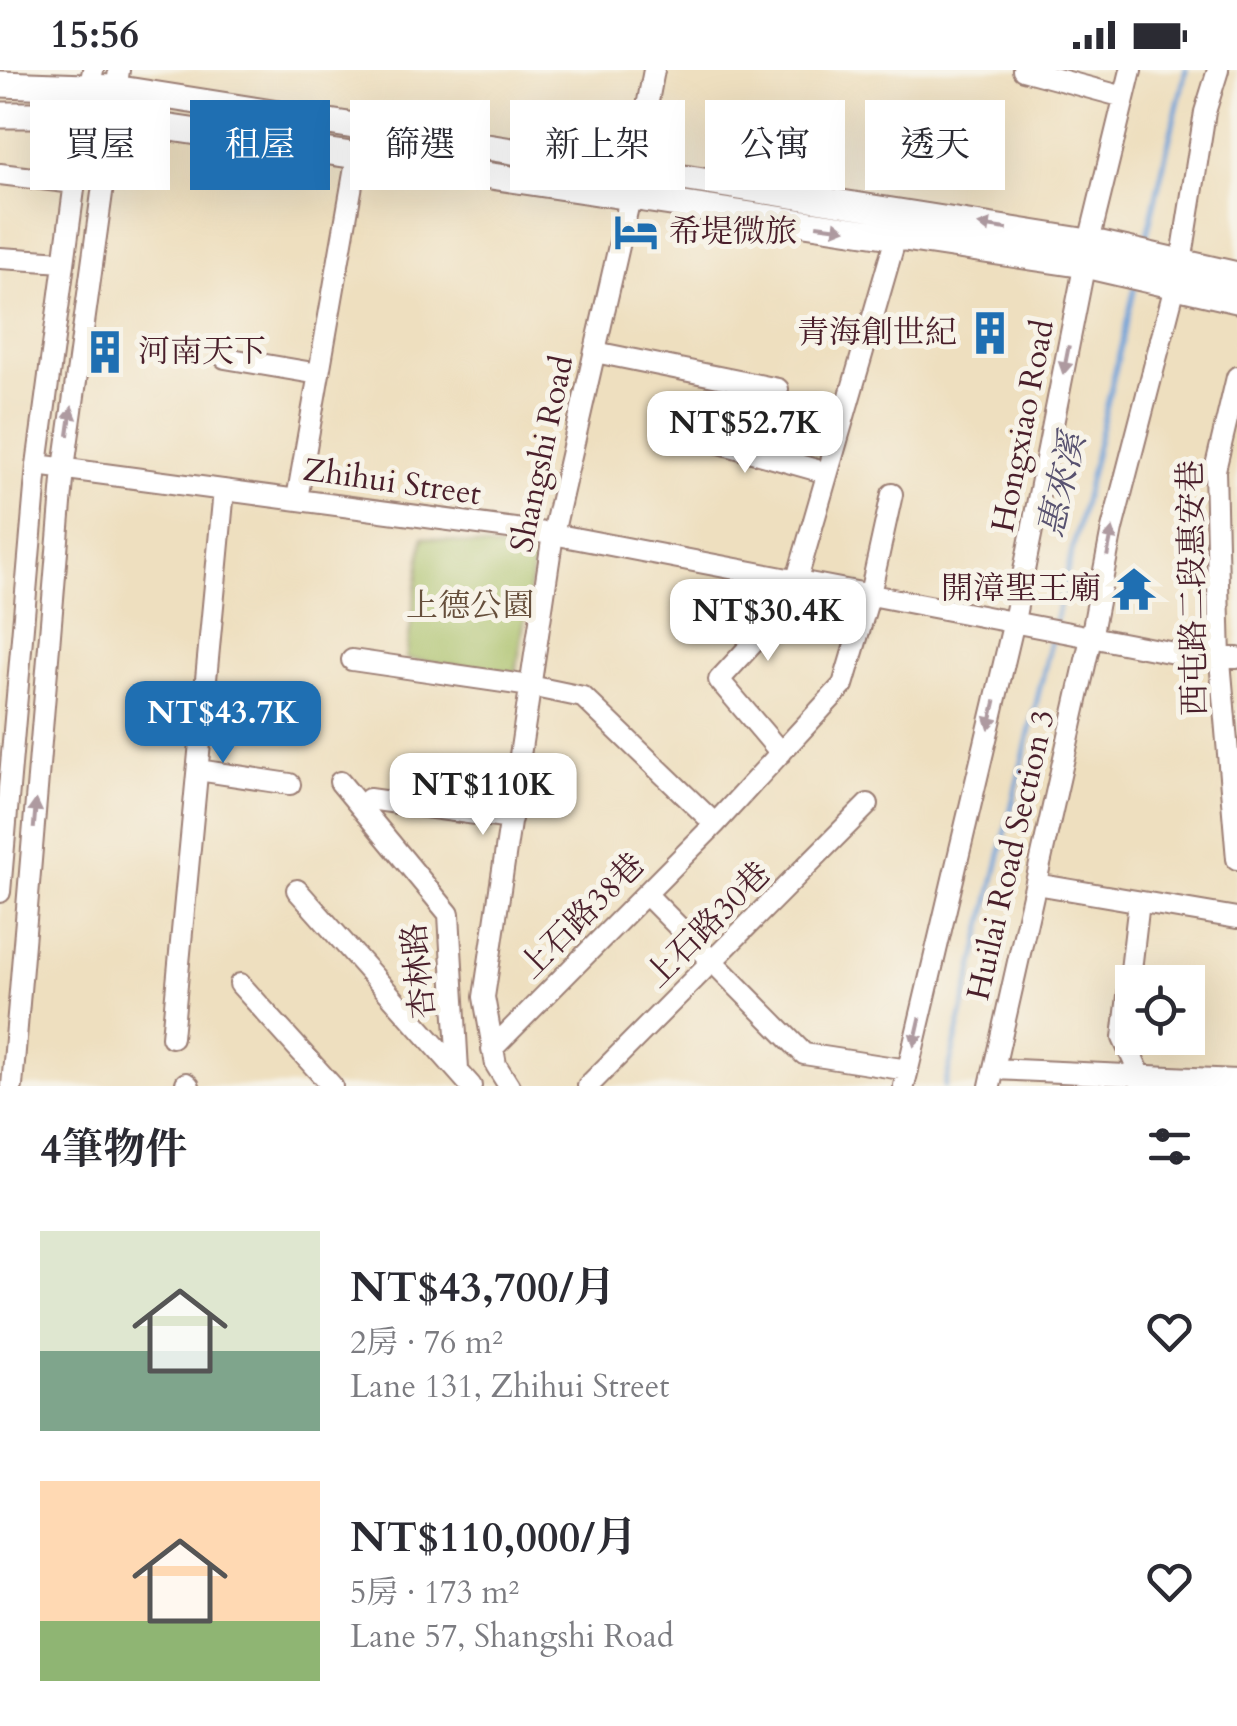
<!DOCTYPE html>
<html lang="zh-TW">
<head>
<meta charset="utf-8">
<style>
	:root { --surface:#fff; --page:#f7f7f7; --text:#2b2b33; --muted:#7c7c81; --accent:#1f6fb2 }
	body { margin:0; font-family:Cardo,"Noto Serif TC",serif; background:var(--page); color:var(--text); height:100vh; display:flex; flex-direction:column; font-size:38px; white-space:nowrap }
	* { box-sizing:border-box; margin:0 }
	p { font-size:32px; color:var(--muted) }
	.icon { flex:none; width:55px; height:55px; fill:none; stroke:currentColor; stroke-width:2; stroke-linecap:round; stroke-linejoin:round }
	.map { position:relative; height:1016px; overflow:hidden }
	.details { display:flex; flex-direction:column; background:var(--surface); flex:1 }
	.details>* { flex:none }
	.hud { position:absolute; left:30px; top:30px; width:1178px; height:90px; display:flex; gap:20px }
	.controls { position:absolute; left:1115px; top:895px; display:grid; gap:20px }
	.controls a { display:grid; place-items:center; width:90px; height:90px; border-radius:0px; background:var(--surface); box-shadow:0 10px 40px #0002; font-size:50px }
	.price { position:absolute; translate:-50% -85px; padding:0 22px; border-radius:20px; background:#fff; color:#222; font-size:32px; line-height:65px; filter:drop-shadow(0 2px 5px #0008) }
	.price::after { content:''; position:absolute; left:50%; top:60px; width:30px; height:22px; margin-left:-15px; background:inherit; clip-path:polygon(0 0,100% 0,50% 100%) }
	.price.selected { background:var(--accent); color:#fff }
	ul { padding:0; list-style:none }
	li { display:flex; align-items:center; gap:30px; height:250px; padding:0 40px }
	li span { display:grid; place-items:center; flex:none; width:280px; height:200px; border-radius:0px; color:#555 }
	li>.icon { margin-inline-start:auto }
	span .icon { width:120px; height:120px; fill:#fffc; stroke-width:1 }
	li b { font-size:42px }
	h2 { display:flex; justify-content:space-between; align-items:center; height:120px; padding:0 40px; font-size:42px }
	.pill { padding:0 35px; border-radius:0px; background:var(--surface); box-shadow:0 10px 40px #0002; font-size:35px; line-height:90px }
	.pill.selected { background:var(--accent); color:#fff }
	.status { display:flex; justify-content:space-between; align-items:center; height:70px; padding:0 50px; background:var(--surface); direction:ltr }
	.status svg { height:28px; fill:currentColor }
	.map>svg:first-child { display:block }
</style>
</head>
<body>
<div class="status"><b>15:56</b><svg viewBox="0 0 49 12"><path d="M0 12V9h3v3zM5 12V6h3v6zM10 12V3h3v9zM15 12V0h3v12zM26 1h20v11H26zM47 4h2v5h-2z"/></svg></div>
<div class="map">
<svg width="1237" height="1016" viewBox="0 0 1237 1016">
	<rect width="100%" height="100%" fill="#f7f3e8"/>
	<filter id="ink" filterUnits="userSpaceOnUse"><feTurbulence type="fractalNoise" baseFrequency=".01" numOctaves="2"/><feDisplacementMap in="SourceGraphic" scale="20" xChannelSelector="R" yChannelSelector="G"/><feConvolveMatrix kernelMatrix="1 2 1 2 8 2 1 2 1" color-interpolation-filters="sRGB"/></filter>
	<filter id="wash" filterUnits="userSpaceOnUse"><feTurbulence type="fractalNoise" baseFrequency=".0048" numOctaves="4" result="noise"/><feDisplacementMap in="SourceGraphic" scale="40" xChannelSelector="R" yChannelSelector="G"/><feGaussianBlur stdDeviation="2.25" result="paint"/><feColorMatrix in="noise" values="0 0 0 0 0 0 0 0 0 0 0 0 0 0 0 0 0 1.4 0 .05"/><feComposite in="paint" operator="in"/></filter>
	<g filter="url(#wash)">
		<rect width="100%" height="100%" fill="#eedfbf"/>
		<path fill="#a6be64" stroke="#786e48" stroke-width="2.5" d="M423 467 535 484 516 603 406 589Z"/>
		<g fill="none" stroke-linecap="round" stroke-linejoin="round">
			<path stroke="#6c9fd7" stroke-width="5" d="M1144 177 1186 0
				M1054 557 1135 217
				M945 1016 1052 567"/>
		</g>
	</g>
	<g filter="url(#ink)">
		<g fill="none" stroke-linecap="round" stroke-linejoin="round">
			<g stroke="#9c7f75" stroke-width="24">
				<path id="minor" d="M1023 0 1124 27
					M0 104 74 113
					M0 188 64 192
					M595 282 778 319
					M225 288 319 304
					M1237 307 1215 400 1220 590 1237 789
					M677 361 827 403
					M742 379 754 314
					M37 395 553 464 1195 587 1237 588
					M297 429 357 86
					M352 590 530 616 583 627 715 754
					M781 683 719 610 790 533 896 167
					M198 700 290 714
					M340 712 449 844 458 1000
					M369 729 511 749
					M1036 814 1237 848
					M297 820 471 1016
					M0 822 37 395 84 45 93 0
					M646 824 804 984 908 1000
					M1139 832 1123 968 1141 1006V1015
					M240 914 332 1016
					M172 967 224 420
					M492 979 715 754 843 615 870 524 892 424
					M994 999 1237 1010
					M186 1013 189 1016
					M12 1016 64 398 119 0
					M509 1016 496 995 484 927 553 464 627 141 654 0
					M588 1016 868 734
					M904 1016 1014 551 1089 172 1131 0
					M990 1016 1091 568 1112 459 1181 193 1205 42 1218 0"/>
			</g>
			<g stroke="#9c7f75" stroke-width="29">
				<path id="major" d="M0 14 114 18 1101 174 1237 205
					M0 45H84L1085 195 1237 230"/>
			</g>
			<use href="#minor" stroke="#fff" stroke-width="20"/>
			<use href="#major" stroke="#fff" stroke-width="25"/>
		</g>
		<defs><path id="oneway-solid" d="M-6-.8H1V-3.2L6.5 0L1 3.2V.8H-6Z" transform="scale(2.5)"/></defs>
		<g fill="#ae9aa0">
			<use href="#oneway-solid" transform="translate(831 157) rotate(8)"/>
			<use href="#oneway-solid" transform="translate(993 157) rotate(-171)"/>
			<use href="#oneway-solid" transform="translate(1066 290) rotate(101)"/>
			<use href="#oneway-solid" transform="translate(70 351) rotate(-82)"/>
			<use href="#oneway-solid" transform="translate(1110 472) rotate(-79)"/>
			<use href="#oneway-solid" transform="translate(992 645) rotate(103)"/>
			<use href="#oneway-solid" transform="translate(35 744) rotate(-85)"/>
			<use href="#oneway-solid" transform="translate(917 962) rotate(103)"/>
		</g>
	</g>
	<defs>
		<g id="hotel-bare" transform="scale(3.45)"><path d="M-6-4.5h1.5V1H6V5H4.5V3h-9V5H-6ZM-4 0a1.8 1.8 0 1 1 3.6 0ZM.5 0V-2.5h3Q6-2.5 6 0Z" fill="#1f6fb2" stroke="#f7f3e8" stroke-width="2.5" paint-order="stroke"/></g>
		<g id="building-bare" transform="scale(3.45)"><path d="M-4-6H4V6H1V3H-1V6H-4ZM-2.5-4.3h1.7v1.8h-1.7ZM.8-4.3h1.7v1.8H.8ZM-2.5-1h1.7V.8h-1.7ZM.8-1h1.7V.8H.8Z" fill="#1f6fb2" stroke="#f7f3e8" stroke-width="2.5" paint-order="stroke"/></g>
		<g id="temple-bare" transform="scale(3.45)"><path d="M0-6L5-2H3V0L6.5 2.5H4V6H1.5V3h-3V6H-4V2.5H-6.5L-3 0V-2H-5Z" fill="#1f6fb2" stroke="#f7f3e8" stroke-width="2.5" paint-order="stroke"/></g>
	</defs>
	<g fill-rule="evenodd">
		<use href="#hotel-bare" x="636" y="162"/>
		<use href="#building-bare" x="990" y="263"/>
		<use href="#building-bare" x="105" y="282"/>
		<use href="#temple-bare" x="1134" y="519"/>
	</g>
	<g text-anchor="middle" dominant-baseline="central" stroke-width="10" stroke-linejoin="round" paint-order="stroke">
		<g font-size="32" fill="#4a1f2b" stroke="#f7f3e8" text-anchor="start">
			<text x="669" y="162">希堤微旅</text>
			<text x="957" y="263" text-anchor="end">青海創世紀</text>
			<text x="138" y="282">河南天下</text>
			<text x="1101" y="519" text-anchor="end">開漳聖王廟</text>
		</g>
		<g font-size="32" fill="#4a1f2b" stroke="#f7f3e8">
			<text transform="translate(1023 356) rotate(-79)">Hongxiao Road</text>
			<text transform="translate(542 384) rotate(-78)">Shangshi Road</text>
			<text transform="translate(392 412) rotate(8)">Zhihui Street</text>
			<text transform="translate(1193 518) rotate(-91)">西屯路二段惠安巷</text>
			<text transform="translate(1011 785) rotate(-77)">Huilai Road Section 3</text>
			<text transform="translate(582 846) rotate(-45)">上石路38巷</text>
			<text transform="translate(708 855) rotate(-45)">上石路30巷</text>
			<text transform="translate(419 901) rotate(-96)">杏林路</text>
		</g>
		<g font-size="32" fill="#664f3c" stroke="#f7f3e8">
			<text x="470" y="536">上德公園</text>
		</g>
		<g font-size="35" font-style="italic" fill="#585270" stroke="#f7f3e8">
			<text transform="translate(1062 415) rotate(-77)">惠來溪</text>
		</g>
	</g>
</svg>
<div class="controls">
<a><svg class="icon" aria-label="locate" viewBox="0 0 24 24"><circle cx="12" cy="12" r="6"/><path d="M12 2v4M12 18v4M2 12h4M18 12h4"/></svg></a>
</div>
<b class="price" style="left:745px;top:406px">NT$52.7K</b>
<b class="price" style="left:768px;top:594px">NT$30.4K</b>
<b class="price selected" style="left:223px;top:696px">NT$43.7K</b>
<b class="price" style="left:483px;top:768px">NT$110K</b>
<div class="hud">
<a class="pill">買屋</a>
<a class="pill selected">租屋</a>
<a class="pill">篩選</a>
<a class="pill">新上架</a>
<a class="pill">公寓</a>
<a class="pill">透天</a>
</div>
</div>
<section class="details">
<h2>4筆物件<svg class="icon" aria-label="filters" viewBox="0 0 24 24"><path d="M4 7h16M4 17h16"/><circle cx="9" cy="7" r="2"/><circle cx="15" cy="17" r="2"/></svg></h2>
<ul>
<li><span style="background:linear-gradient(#dfe7d0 60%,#7fa58c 0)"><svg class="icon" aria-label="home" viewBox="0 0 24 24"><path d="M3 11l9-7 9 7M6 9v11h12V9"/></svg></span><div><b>NT$43,700/月</b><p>2房 · 76 m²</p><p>Lane 131, Zhihui Street</p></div><svg class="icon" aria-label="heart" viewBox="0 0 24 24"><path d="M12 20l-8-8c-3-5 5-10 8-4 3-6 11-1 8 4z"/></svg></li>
<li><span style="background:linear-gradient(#ffd9b3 70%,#8fb573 0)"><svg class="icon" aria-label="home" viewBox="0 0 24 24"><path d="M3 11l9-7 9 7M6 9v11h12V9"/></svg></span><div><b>NT$110,000/月</b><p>5房 · 173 m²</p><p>Lane 57, Shangshi Road</p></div><svg class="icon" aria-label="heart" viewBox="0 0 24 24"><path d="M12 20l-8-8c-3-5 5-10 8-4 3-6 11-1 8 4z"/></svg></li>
</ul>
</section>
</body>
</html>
